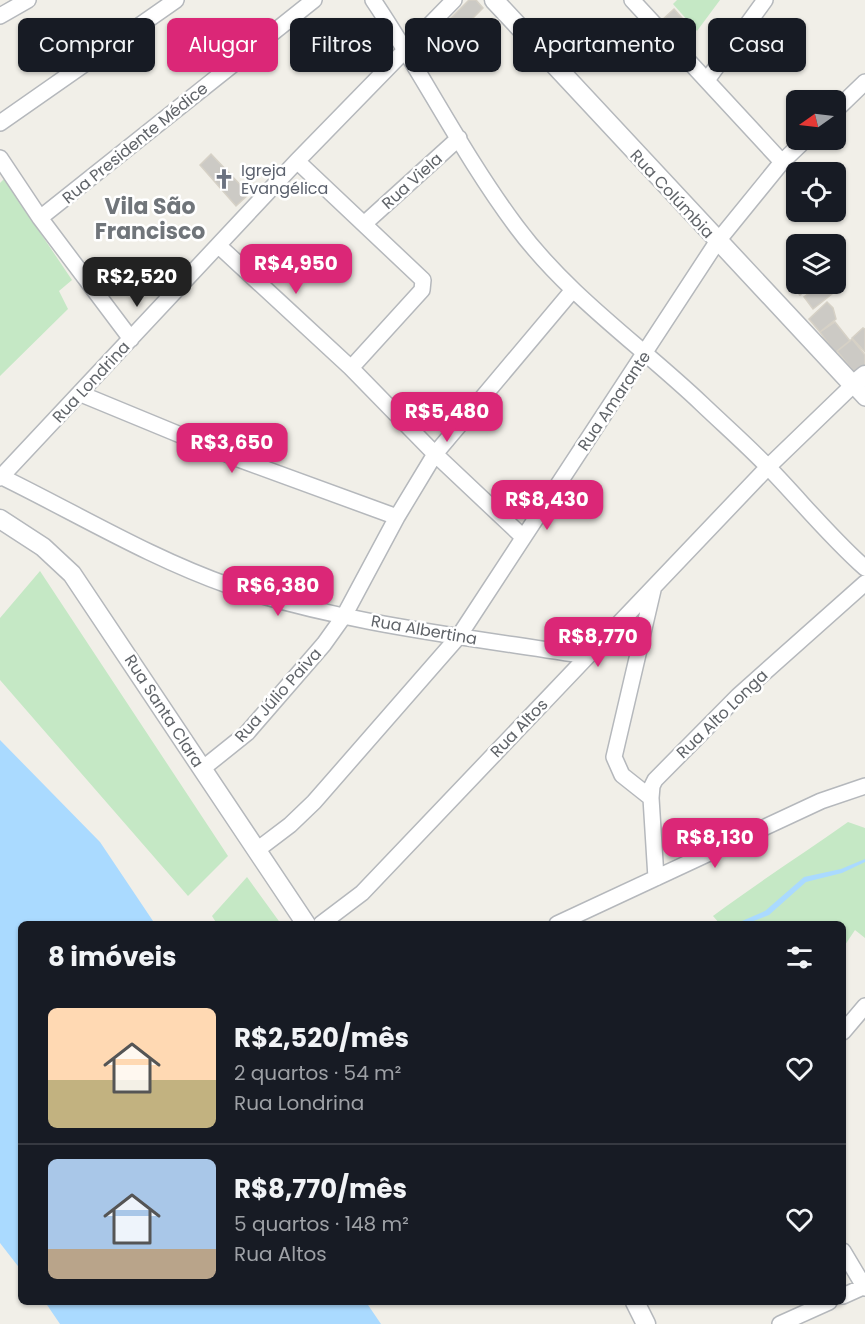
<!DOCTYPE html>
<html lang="pt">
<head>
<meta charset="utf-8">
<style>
	:root { --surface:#171b24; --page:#20242c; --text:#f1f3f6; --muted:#9ea1a6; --line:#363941; --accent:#db2777 }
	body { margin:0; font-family:Poppins,sans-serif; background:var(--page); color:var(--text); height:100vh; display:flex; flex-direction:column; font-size:22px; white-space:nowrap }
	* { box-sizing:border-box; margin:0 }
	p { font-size:20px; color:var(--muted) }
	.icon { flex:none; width:33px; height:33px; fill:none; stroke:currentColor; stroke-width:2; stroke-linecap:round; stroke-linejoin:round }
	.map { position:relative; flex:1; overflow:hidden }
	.sheet { position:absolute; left:18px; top:921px; width:828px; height:384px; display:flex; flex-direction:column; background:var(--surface); border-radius:9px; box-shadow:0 2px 4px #0004 }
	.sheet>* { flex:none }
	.hud { position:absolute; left:18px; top:18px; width:830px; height:54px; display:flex; gap:12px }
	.needle { width:39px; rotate:256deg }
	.controls { position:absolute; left:786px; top:90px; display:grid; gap:12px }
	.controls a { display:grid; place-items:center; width:60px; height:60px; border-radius:9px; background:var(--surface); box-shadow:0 2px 4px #0004; font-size:30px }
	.price { position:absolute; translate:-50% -51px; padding:0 14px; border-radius:12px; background:var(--accent); color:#fff; font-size:20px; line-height:39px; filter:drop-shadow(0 2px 3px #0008) }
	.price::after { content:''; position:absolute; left:50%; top:36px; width:18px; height:14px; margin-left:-9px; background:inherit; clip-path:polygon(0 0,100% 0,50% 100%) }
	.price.on { background:#222; color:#fff }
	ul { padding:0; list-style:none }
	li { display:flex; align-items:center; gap:18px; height:150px; padding:0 30px }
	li+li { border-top:2px solid var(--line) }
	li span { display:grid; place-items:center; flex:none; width:168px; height:120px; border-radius:9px; color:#555 }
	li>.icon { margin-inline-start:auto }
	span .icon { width:72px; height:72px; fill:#fffc; stroke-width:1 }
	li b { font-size:26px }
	h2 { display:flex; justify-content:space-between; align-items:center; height:72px; padding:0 30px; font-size:26px }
	.chip { padding:0 21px; border-radius:9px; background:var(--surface); box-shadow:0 2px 4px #0004; font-size:21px; line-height:54px }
	.chip.on { background:var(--accent); color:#fff }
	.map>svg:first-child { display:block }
</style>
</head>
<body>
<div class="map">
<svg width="865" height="1324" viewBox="0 0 865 1324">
	<rect width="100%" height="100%" fill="#f1efe8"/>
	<path fill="#c5e8c5" d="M677 0H720L697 31 673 4Z
		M4 179 72 280 59 291 68 309 0 376V183Z
		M40 571 228 856 188 896 0 680V618Z
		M848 822 865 828V938L855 930 843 948V924H720L713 916C757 883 803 854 848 822Z
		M247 877 281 924H217L212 916Z"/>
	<path fill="#aadaff" d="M0 740 100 842 155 924H21V1270L0 1243Z
		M865 859V862L842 873 806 882 769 915 746 924H735L765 911 804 877 841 869Z
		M45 1302H366L381 1324H60Z"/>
	<path fill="#cccac5" stroke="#d6d1c6" stroke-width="1.5" d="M469 0H476L483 8 445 46 434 35Z
		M674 9 682 18 670 30 661 21Z
		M579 35 589 48 566 67 555 54Z
		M211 154 249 194 236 206 200 165Z
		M796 275V284H813L800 295 788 283Z
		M821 284H824L832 294 813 309 804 297Z
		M827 302 833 308 836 319 820 332 809 319Z
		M835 322 850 341 835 353 820 332Z
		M863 328 865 329V352L852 338Z
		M852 339 865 355V365L855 373 837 351Z"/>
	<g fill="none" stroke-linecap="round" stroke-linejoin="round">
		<g stroke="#b5b8bc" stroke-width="18">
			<path id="minor" d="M373 0C423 74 463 155 516 226 568 296 640 345 702 404 724 425 747 445 768 467 801 501 829 536 865 568
				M632 0 782 162
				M0 16 28 0
				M707 80 765 0
				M836 110 865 82
				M0 123 176 0
				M0 158 40 218 131 339
				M297 161 423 280 422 290 351 368
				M40 218 314 0
				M364 224 459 138
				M219 246 351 368 435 454 523 537
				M81 394 241 460 397 517
				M0 476C76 513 150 558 230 586 345 624 468 637 587 656
				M0 478 297 161 454 0
				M202 769 247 733 324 644 344 616 397 517 435 454 572 291
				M651 798 622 775 614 757 653 590
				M257 850 290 825 314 802 459 636 717 242 782 162 805 140
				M656 878 651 798 652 786 655 780 738 696 865 583
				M321 924 362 893 768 467 853 385 865 398
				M557 924 821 801 865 786
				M843 1032 865 1006
				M843 1251 865 1288
				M843 1296 865 1286
				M780 1324 829 1302"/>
		</g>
		<g stroke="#b5b8bc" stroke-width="21">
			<path id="tertiary" d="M494 0 853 385 865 375
				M0 519 43 547 72 574 306 924
				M635 1302 646 1324"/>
		</g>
		<use href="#minor" stroke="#fff" stroke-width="15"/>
		<use href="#tertiary" stroke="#fff" stroke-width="18"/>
	</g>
	<defs>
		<g id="church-bare" transform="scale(1.62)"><path d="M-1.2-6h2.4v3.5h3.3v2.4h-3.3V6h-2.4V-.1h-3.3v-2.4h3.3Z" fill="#6b7280" stroke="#fff" stroke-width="2.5" paint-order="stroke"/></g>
	</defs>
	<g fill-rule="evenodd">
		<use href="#church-bare" x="224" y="179"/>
	</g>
	<g text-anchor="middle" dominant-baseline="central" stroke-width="5" stroke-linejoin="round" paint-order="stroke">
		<g font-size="16" fill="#5f6368" stroke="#fff">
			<text transform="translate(135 143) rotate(-39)">Rua Presidente Médice</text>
			<text transform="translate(412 181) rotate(-42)">Rua Viela</text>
			<text transform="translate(672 194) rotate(47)">Rua Colúmbia</text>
			<text transform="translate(91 382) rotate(-47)">Rua Londrina</text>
			<text transform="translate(614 401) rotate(-56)">Rua Amarante</text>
			<text transform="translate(424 630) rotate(10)">Rua Albertina</text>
			<text transform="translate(278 695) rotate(-48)">Rua Júlio Paiva</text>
			<text transform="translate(164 711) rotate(57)">Rua Santa Clara</text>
			<text transform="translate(722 714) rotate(-44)">Rua Alto Longa</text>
			<text transform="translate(519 728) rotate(-46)">Rua Altos</text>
		</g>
		<g font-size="16" fill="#5b616d" stroke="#fff" text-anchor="start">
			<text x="241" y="170">Igreja<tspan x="241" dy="18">Evangélica</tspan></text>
		</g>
		<g font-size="22" font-weight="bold" fill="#70757a" stroke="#fff">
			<text x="150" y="206">Vila São<tspan x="150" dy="25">Francisco</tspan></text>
		</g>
	</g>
</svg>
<div class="controls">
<a><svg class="needle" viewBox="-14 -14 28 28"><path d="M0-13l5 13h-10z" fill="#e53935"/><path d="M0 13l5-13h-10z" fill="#9ea1a6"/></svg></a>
<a><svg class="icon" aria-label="locate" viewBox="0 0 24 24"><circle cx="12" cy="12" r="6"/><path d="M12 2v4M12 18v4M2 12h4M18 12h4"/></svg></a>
<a><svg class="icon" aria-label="layers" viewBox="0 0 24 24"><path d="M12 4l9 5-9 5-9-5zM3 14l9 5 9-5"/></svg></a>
</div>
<b class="price" style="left:296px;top:295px">R$4,950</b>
<b class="price on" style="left:137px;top:308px">R$2,520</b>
<b class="price" style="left:447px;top:443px">R$5,480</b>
<b class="price" style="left:232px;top:474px">R$3,650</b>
<b class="price" style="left:547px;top:531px">R$8,430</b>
<b class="price" style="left:278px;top:617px">R$6,380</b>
<b class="price" style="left:598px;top:668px">R$8,770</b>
<b class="price" style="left:715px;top:869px">R$8,130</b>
<div class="hud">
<a class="chip">Comprar</a>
<a class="chip on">Alugar</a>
<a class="chip">Filtros</a>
<a class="chip">Novo</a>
<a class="chip">Apartamento</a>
<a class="chip">Casa</a>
</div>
<section class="sheet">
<h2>8 imóveis<svg class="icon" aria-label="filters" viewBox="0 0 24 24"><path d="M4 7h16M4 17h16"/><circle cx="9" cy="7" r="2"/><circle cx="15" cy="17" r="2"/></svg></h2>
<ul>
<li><span style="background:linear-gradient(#ffd9b3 60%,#c2b280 0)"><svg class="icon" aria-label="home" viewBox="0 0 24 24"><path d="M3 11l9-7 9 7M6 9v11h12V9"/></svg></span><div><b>R$2,520/mês</b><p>2 quartos · 54 m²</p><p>Rua Londrina</p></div><svg class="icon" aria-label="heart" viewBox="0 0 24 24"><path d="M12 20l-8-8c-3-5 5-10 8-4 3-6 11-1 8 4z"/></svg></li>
<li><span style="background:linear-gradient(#a9c7e8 75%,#b9a48a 0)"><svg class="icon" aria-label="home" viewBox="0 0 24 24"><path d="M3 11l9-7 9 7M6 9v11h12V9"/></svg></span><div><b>R$8,770/mês</b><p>5 quartos · 148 m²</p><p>Rua Altos</p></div><svg class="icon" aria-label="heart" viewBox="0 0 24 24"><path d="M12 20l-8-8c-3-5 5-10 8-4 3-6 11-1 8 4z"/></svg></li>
</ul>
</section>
</div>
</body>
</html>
